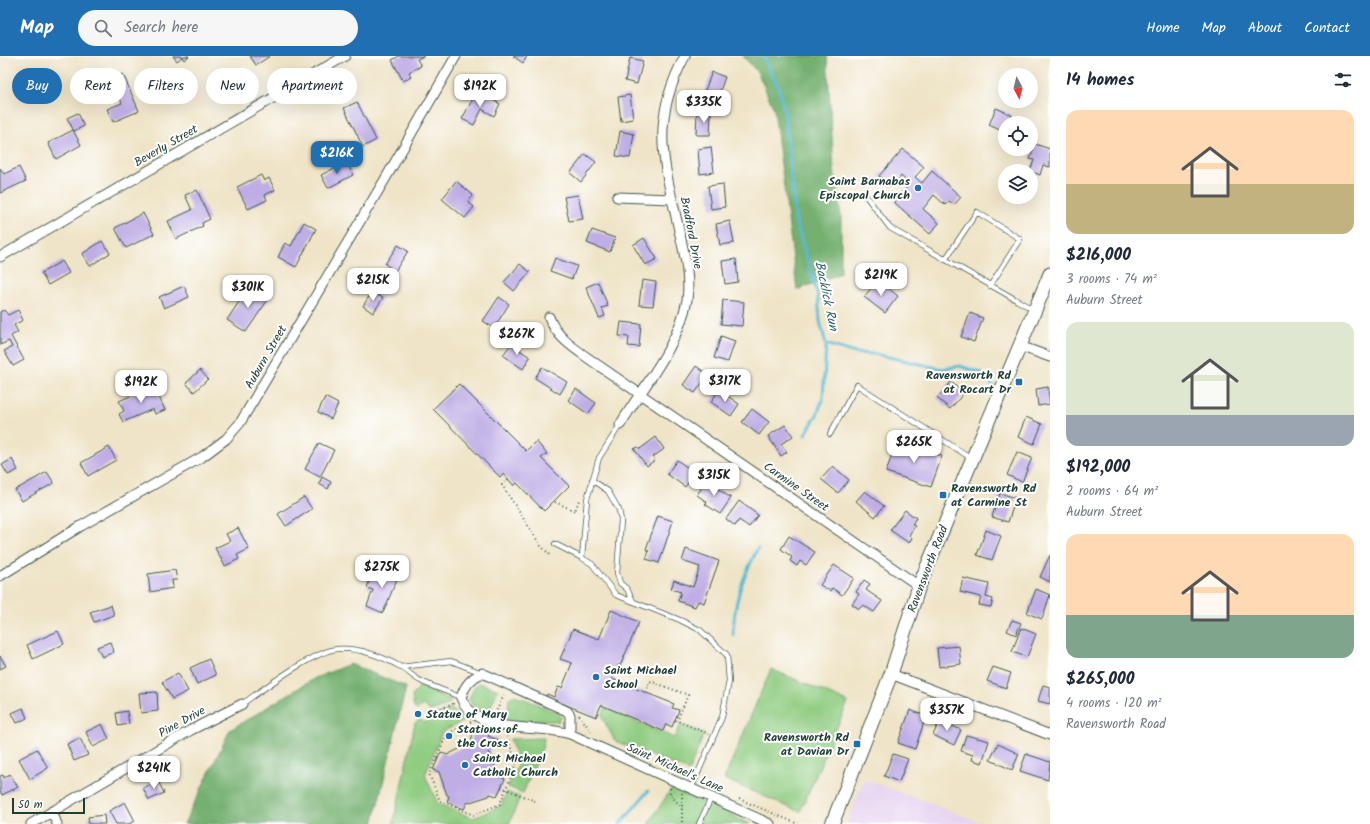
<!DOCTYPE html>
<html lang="en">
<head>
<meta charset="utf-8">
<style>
	:root { --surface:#fff; --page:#f6f6f7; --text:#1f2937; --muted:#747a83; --accent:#1f6fb2 }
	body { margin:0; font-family:Kalam,sans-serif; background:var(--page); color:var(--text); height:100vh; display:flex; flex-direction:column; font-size:15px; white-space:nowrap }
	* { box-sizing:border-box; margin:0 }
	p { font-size:13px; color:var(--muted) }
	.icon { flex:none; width:22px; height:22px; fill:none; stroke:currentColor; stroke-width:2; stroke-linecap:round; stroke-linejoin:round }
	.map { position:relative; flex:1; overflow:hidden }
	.side { display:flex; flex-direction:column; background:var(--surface); width:320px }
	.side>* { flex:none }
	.banner { position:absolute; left:12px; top:12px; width:380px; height:36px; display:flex; gap:8px }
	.needle { width:26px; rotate:173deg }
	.buttons { position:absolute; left:998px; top:12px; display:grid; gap:8px }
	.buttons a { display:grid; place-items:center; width:40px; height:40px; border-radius:50%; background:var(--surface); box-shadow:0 4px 16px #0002; font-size:20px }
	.scale { position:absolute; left:12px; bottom:10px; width:73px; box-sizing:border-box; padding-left:4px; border:2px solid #1f3d34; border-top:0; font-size:11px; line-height:14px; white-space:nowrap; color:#1f3d34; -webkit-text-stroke:3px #fff; paint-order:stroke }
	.price { position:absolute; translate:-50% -34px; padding:0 9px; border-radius:8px; background:#fff; color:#222; font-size:13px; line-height:26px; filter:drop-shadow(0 1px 2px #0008) }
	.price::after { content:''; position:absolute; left:50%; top:24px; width:12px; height:9px; margin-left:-6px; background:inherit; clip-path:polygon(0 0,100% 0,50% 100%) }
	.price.on { background:var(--accent); color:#fff }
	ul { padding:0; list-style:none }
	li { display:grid; align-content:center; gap:8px; height:212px; padding:0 16px }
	li span { display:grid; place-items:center; height:124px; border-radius:12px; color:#555 }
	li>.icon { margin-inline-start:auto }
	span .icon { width:72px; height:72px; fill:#fffc; stroke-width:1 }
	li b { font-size:17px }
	h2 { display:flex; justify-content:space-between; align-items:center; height:48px; padding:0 16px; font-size:17px }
	.pill { padding:0 14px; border-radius:18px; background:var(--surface); box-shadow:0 4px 16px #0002; font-size:14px; line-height:36px }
	.pill.on { background:var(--accent); color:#fff }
	header { display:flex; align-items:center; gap:24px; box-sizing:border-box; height:56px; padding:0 20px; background:var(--accent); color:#fff }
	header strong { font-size:19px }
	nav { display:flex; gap:22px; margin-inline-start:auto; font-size:14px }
	.search { width:280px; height:36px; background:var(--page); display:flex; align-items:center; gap:10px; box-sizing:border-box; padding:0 14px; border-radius:22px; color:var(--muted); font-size:15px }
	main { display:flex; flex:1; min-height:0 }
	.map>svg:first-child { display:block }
</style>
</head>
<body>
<header>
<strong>Map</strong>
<div class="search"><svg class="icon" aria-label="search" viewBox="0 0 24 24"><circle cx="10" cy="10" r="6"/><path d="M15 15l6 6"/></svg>Search here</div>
<nav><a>Home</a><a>Map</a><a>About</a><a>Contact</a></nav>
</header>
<main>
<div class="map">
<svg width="1050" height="768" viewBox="0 0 1050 768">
	<rect width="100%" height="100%" fill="#fff"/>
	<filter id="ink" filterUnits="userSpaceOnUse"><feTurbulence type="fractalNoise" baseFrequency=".025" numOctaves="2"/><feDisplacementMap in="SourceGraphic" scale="8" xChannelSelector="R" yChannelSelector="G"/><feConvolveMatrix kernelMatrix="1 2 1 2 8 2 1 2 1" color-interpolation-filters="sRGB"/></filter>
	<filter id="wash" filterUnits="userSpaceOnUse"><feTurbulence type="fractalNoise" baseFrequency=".012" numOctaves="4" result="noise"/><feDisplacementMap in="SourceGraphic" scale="16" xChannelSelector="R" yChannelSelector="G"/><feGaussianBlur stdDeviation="0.9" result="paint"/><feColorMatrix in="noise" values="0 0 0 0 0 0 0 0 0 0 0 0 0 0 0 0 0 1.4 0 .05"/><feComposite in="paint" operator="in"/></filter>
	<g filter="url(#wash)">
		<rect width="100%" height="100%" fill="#efe4c7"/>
		<path fill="#e6d3f0" d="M864 723 937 750 984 768H847Z"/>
		<path fill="#90cc81" stroke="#58845a" d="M771 613 848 646 800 756 724 723Z
			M480 627 498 634 487 659 472 649 469 643 475 630Z
			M420 630 451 644 448 649 430 655 423 649 417 654 414 652 412 640Z
			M515 639 558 657 562 661 558 666 542 664 524 666 505 663 504 660 508 654 509 642Z
			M605 652 674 682 681 668 704 678 689 715 615 685 602 661Z
			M452 653 464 665 442 676 425 719 438 748 473 762 501 750 507 736 520 741 509 768H393L415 667 420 664 426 667 430 660Z
			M544 682 543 690 523 737 508 731 518 708 510 683Z
			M672 732 750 768H648Z"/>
		<path fill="#74b06f" stroke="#4a7652" d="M743 0H827L834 115 841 160V217L797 234 774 53 758 17Z
			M350 608 406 631 373 768H184L230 674 315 622Z"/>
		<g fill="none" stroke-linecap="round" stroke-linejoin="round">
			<path stroke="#57bad6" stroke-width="3" d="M763 0 779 33 784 53 796 166 818 240 820 265 826 288 855 297 875 298 942 313 960 310 981 317 995 332
				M805 379 817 359 823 342 826 288
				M733 579C734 544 742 523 758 492
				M620 768 648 735"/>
		</g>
		<g id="blocks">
			<path fill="#bfade5" d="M173 0H189L184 4 182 1 177 5Z
				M250 0H270L256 9Z
				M399 0H424L417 3 421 10 409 16 411 21 403 25 392 4Z
				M513 0H527L523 7Z
				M630 2 643 5 637 28 625 25Z
				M712 16 725 21 717 44 703 39Z
				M99 17 104 30 91 36 85 23Z
				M123 18 139 55 113 66 107 53 122 47 112 23Z
				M477 35 500 48 494 60 482 53 474 69 462 63Z
				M630 39 633 63 621 65 618 41Z
				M357 46 376 84 363 91 344 52Z
				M996 52 1012 59 1008 67H1005L1004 76 989 69Z
				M697 56H711L710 79H696Z
				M78 57 84 70 74 75 67 62Z
				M73 74 81 89 56 103 48 87Z
				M620 75 634 78 630 102 616 100Z
				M1035 88 1050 93V111L1043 109 1040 119 1030 115 1034 104 1030 103Z
				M711 91 714 116 700 118 698 93Z
				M903 93 924 111 915 121 922 127 932 115 961 141 954 149 949 145 945 149 934 139 923 153 939 167 930 178 894 146 910 128 901 120 892 131 879 120Z
				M585 98 596 106 581 126 570 117Z
				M347 106 353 119 328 132 321 119Z
				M19 111 26 125 0 137V112L4 118Z
				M261 119 264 125 269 122 275 134 265 139 267 144 248 153 237 131Z
				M456 125 473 139 468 146 474 151 465 162 442 143Z
				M723 128 725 151 711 153 708 130Z
				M197 134 210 163 202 167 203 170 176 183 168 165 192 154 185 139Z
				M578 139 583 163 569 165 564 141Z
				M143 157 154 178 126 192 115 172Z
				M730 165 734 187 720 189 716 168Z
				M304 166 316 173 296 211 278 201 285 187 291 190Z
				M592 174 615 182 610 196 587 187Z
				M644 182 657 203 645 209 633 189Z
				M102 185 110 197 90 210 82 198Z
				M398 189 408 195 395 215 385 208Z
				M555 202 577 210 572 223 550 215Z
				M736 203 738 226 725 228 722 205Z
				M62 205 69 217 48 229 41 217Z
				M520 208 530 216 514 235 504 226Z
				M642 224 656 226 653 250 639 249Z
				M878 224 898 240 885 257 864 241Z
				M598 226 608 250 602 252 605 260 599 262 586 231Z
				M250 229 269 242 246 276 227 264Z
				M184 230 189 241 164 252 159 241Z
				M372 236 383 242 373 257 363 250Z
				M499 241 509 248 494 272 483 265Z
				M723 244 744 246 742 270 721 268Z
				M4 254 8 259 18 254 23 264 14 269 18 276 11 280 24 304 13 310 4 295 12 291 9 285 0 289V256Z
				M970 257 983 262 974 286 961 281Z
				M621 266 641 268 639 291 628 290 629 281 619 280Z
				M721 280 735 285 728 306 714 302Z
				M511 288 530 301 523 313 503 299Z
				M696 310 708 319 695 337 683 329Z
				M542 311 567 326 560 338 535 322Z
				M200 314 208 323 194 336 186 327Z
				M951 326 964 337 950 353 937 342Z
				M459 328 526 395 536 385 547 398 541 402 569 430 544 455 517 427 514 430 504 418 500 421 433 353Z
				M154 330 165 354 155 358 153 353 123 366 119 358 124 355 119 345Z
				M1048 331 1050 348 1038 350 1036 333Z
				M576 333 596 347 588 358 568 344Z
				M719 334 739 348 731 360 711 346Z
				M325 341 338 348 331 363 318 356Z
				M752 353 769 366 759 379 742 366Z
				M1026 361 1042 368 1034 388 1018 381Z
				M785 369 793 380 781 388 787 396 781 400 768 380Z
				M656 381 664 393 653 401 655 404 647 410 634 393 638 391 640 393Z
				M897 385 942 400 931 431 886 416Z
				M319 387 334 394 320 421 305 413Z
				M109 391 116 404 88 420 81 407Z
				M1017 396 1032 402 1022 426 1007 419Z
				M12 403 18 414 8 419 2 409Z
				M677 404 695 417 685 431 667 418Z
				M833 410 849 424 838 437 821 423Z
				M47 416 54 427 22 445 15 434Z
				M322 421 331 426 328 433 319 428Z
				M706 425 731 442 720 458 705 448 707 446 697 439Z
				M865 435 884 450 875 461 856 445Z
				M1000 437 1016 442 1008 466 992 461Z
				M304 441 312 453 286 470 278 458Z
				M739 445 758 459 749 471 739 464 735 470 726 463Z
				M905 454 916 462 912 468 915 470 909 479 912 482 909 487 890 474Z
				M658 460 673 465 659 507 646 503 649 495 646 493Z
				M238 472 249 493 237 499 239 503 225 510 215 492 230 485 226 478Z
				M986 474 1001 480 992 504 977 499Z
				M789 480 815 496 806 509 800 505 797 510 790 505 792 501 781 493Z
				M686 493 719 505 704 547 698 545 695 551 678 545 681 536 671 533 674 524 693 531 700 511 682 505Z
				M1050 499V526L1040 521Z
				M834 509 854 522 842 539 832 532 830 535 820 529Z
				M384 511 399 518 383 557 367 550 373 534 367 532 372 517 380 521Z
				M175 514 177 524H172L173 532 150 536 148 518Z
				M963 522 989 528 986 541 993 543 991 551 979 549 981 541 960 536Z
				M864 524 870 528 866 534 882 545 874 556 863 549 859 553 852 548 859 538 856 536Z
				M1036 533 1050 539 1042 563 1027 557Z
				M111 549 114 559 94 566 90 556Z
				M611 554 639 566 620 610 618 609 612 623 674 648 672 652 679 654 672 671 666 668 663 675 601 649 596 661 546 641 547 638 554 641 558 631 562 632 572 607 560 603 573 573 599 583Z
				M1012 564 1021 567 1016 579 1007 575Z
				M1021 572 1036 578 1027 601 1012 596Z
				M58 575 64 588 33 603 27 589Z
				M110 586 114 596 102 601 97 591Z
				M959 590 961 608 939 611 937 592Z
				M0 600 6 610 0 613Z
				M209 603 216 619 197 628 190 612Z
				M993 611 1011 617 1006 632 987 625Z
				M178 617 188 635 172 643 162 626Z
				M1043 629 1050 631V648L1038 645Z
				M157 636 158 655 141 657 139 637Z
				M23 652 27 662 17 667 12 657Z
				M910 654 926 660 915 693 898 687Z
				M127 655 129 668 118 670 116 657Z
				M940 664 961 674 954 689 933 679Z
				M102 668 109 683 93 691 86 676Z
				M484 673 492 676 488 680 498 684 488 697H490L498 720 505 723 497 740 490 738 489 740 467 747 464 753 447 746 449 740 447 739 439 716 433 714 441 696 447 699 469 688 471 689 473 674 483 678Z
				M966 679 989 685 982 707 972 704 973 699 961 695Z
				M80 682 88 699 74 705 67 688Z
				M998 688 1019 698 1012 714 990 704Z
				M37 693 48 712 30 723 19 703Z
				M893 698 908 703 899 726 884 720Z
				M1026 698 1050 706 1048 724 1020 715Z
				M10 718 18 731 2 739 0 735V720L3 719 4 722Z
				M158 725 164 737 149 744 143 732Z
				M125 746 135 765 129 768H116L109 755Z
				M104 759 105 768H89L88 761Z"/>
		</g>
	</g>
	<g filter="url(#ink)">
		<use href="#blocks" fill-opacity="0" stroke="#3e564a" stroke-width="1"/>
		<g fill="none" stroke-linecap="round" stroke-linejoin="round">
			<g stroke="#3e564a" stroke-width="6">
				<path id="service" d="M865 139 890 172 1034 254
					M945 204 977 156 1020 183 990 230
					M620 369 599 402 587 443 582 502 592 508 616 539 680 564 700 574 727 599 729 625 722 661 691 733
					M830 378 857 329 971 402
					M592 424 608 435 619 454 621 464 617 517 620 527 627 533 633 545
					M555 488 582 502
					M401 611 451 605 482 617
					M242 648C262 634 314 595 337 593 358 591 383 601 401 611 408 615 414 622 421 625 434 632 448 635 461 642
					M699 768 711 742"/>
			</g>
			<g stroke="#3e564a" stroke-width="11">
				<path id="minor" d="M617 141 672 143
					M0 201 345 0
					M549 261C557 283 577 294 595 307L919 530
					M1020 290 1050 301
					M620 369C644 329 678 291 687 244 690 222 685 200 680 179 665 108 648 69 685 0
					M0 520 81 470 202 401 226 383 240 367 387 120 456 0
					M891 618 1050 679
					M570 678V659L567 655 482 617C471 622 464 630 461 642 479 681 536 667 570 678L770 768
					M52 755 57 768
					M31 768 191 674 242 648"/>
			</g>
			<g stroke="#3e564a" stroke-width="15">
				<path id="secondary" d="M832 768 891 618 919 530 1050 218"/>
			</g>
			<path stroke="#3e564a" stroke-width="2" stroke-dasharray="1 3" stroke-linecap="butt" d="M508 423 502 429 541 490 550 499
				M555 446 575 455 579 444
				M646 636 650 625 688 639 677 665
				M430 657 453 648 455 650
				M495 658 505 637
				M579 659 593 678
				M675 664 709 678
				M471 666 447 678 429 718 440 745 474 759 500 748 516 707 507 680
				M501 731 535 745
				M670 732V738L682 752
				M682 737V768
				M739 743 798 768"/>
			<use href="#service" stroke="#fff" stroke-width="4.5"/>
			<use href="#minor" stroke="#fff" stroke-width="9"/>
			<use href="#secondary" stroke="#fff" stroke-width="13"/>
		</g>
	</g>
	<g fill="#1f6fb2" stroke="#fff" stroke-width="1.5">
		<circle cx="918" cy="132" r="4"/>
		<rect x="1015" y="322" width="8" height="8" rx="2"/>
		<rect x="939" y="435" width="8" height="8" rx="2"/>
		<circle cx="596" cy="621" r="4"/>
		<circle cx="418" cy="658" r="4"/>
		<circle cx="449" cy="680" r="4"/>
		<rect x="853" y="684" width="8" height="8" rx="2"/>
		<circle cx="465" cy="709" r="4"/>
	</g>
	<g text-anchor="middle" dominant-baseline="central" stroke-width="4" stroke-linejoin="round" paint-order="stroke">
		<g font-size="12" fill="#1f3d34" stroke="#fff">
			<text transform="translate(166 90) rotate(-30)">Beverly Street</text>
			<text transform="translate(691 177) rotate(79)">Bradford Drive</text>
			<text transform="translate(266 301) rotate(-60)">Auburn Street</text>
			<text transform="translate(796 431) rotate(35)">Carmine Street</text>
			<text transform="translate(928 513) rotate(-69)">Ravensworth Road</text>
			<text transform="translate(182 666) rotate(-29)">Pine Drive</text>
			<text transform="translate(675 712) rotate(24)">Saint Michael's Lane</text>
		</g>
		<g font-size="12" font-weight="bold" fill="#1f3d34" stroke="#fff" text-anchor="start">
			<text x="910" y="125" text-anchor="end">Saint Barnabas<tspan x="910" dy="14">Episcopal Church</tspan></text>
			<text x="1011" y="319" text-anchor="end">Ravensworth Rd<tspan x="1011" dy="14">at Rocart Dr</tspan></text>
			<text x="951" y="432">Ravensworth Rd<tspan x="951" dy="14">at Carmine St</tspan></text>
			<text x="604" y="614">Saint Michael<tspan x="604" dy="14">School</tspan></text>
			<text x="426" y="658">Statue of Mary</text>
			<text x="457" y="673">Stations of<tspan x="457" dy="14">the Cross</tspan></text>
			<text x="849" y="681" text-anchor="end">Ravensworth Rd<tspan x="849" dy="14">at Davian Dr</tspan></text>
			<text x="473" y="702">Saint Michael<tspan x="473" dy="14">Catholic Church</tspan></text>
		</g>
		<g font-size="13" font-style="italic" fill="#306265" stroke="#fff">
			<text transform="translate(826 240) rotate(78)">Backlick Run</text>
		</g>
	</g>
</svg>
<div class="buttons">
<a><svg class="needle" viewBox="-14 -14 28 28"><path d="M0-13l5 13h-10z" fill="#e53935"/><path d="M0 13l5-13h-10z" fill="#747a83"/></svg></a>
<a><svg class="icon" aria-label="locate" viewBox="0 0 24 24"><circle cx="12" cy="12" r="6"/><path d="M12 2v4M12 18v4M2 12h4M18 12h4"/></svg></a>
<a><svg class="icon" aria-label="layers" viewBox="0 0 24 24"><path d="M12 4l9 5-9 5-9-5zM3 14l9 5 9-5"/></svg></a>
</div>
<div class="scale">50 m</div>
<b class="price" style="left:480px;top:52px">$192K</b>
<b class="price" style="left:704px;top:68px">$335K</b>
<b class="price on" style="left:337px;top:119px">$216K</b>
<b class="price" style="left:881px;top:241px">$219K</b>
<b class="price" style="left:373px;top:246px">$215K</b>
<b class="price" style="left:248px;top:253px">$301K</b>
<b class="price" style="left:517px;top:300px">$267K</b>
<b class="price" style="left:725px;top:347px">$317K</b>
<b class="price" style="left:141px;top:348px">$192K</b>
<b class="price" style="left:914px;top:408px">$265K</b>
<b class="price" style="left:714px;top:441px">$315K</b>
<b class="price" style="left:382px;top:533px">$275K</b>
<b class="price" style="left:947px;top:676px">$357K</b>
<b class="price" style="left:154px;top:734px">$241K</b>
<div class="banner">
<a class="pill on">Buy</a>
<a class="pill">Rent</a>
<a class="pill">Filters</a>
<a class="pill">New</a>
<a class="pill">Apartment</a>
</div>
</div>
<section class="side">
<h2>14 homes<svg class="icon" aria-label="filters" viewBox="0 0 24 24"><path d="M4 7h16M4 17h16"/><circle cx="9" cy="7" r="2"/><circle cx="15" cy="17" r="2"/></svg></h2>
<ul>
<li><span style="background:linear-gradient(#ffd9b3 60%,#c2b280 0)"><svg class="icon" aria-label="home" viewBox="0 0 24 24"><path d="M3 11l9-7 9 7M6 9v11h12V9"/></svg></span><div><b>$216,000</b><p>3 rooms · 74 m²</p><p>Auburn Street</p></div></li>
<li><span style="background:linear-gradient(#dfe7d0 75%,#9aa5b1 0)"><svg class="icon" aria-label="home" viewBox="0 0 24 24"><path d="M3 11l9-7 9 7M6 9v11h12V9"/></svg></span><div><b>$192,000</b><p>2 rooms · 64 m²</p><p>Auburn Street</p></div></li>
<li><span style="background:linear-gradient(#ffd9b3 65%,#7fa58c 0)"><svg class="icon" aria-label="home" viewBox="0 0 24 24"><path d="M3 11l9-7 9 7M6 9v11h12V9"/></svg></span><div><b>$265,000</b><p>4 rooms · 120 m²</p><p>Ravensworth Road</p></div></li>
</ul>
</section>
</main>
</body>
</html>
